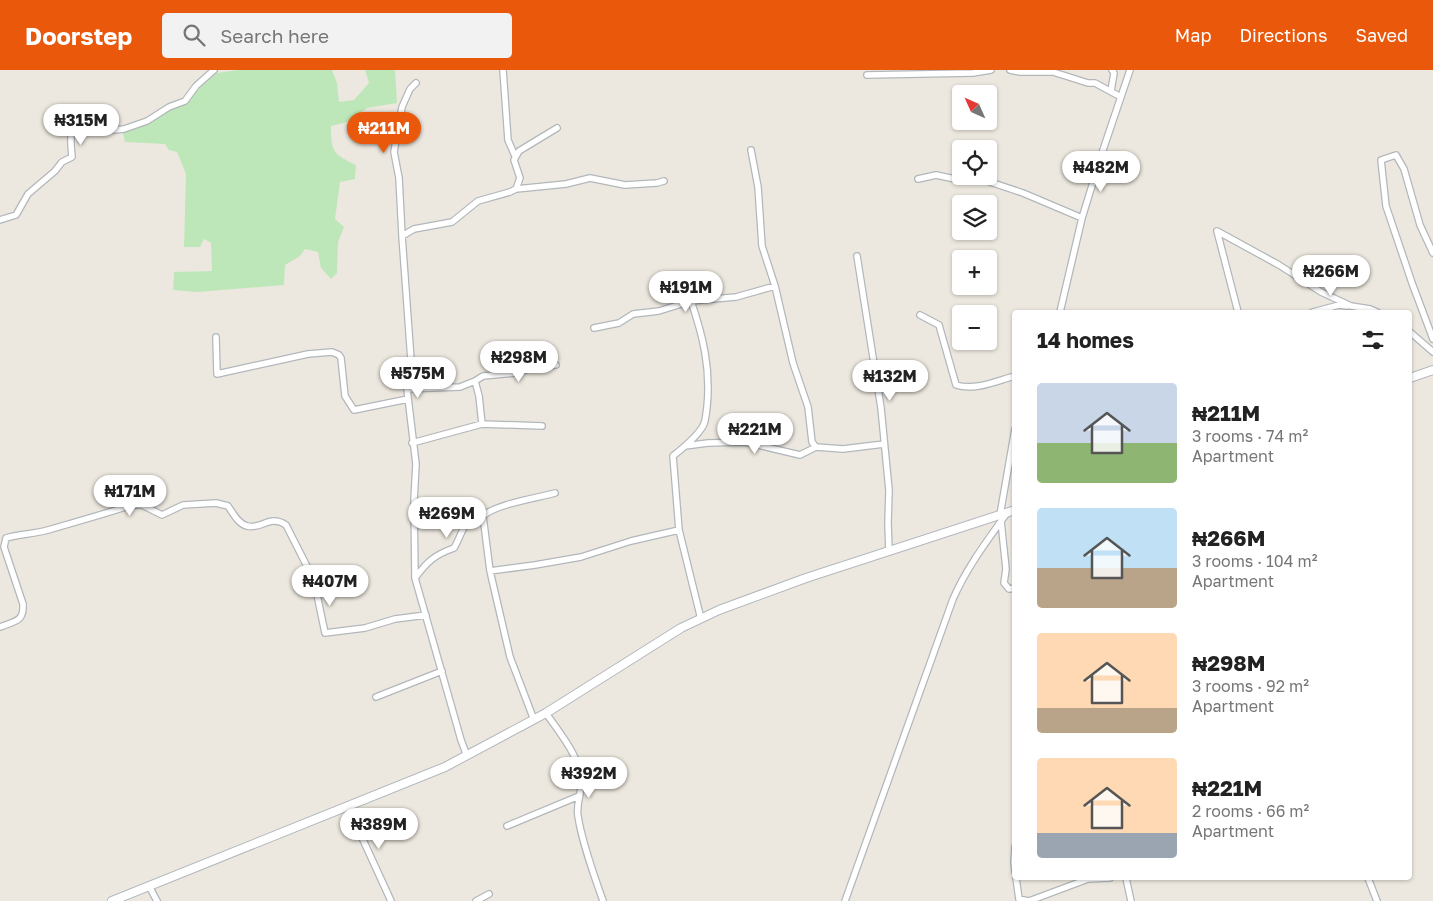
<!DOCTYPE html>
<html lang="en">
<head>
<meta charset="utf-8">
<style>
	:root { --surface:#fff; --page:#f2f2f2; --text:#222; --muted:#767676; --accent:#ea580c }
	body { margin:0; font-family:"Golos Text",sans-serif; background:var(--page); color:var(--text); height:100vh; display:flex; flex-direction:column; font-size:19px; white-space:nowrap }
	* { box-sizing:border-box; margin:0 }
	p { font-size:16px; color:var(--muted) }
	.icon { flex:none; width:28px; height:28px; fill:none; stroke:currentColor; stroke-width:2; stroke-linecap:round; stroke-linejoin:round }
	.map { position:relative; flex:1; overflow:hidden }
	.panel { position:absolute; left:1012px; top:240px; width:400px; height:570px; display:flex; flex-direction:column; background:var(--surface); border-radius:5px; box-shadow:0 1px 4px #0004 }
	.panel>* { flex:none }
	.needle { width:32px; rotate:315deg }
	.controls { position:absolute; left:952px; top:15px; display:grid; gap:10px }
	.controls a { display:grid; place-items:center; width:45px; height:45px; border-radius:5px; background:var(--surface); box-shadow:0 1px 4px #0004; font-size:25px }
	.price { position:absolute; translate:-50% -42px; padding:0 11px; border-radius:18px; background:#fff; color:#222; font-size:16px; line-height:32px; filter:drop-shadow(0 1px 2px #0008) }
	.price::after { content:''; position:absolute; left:50%; top:30px; width:15px; height:11px; margin-left:-8px; background:inherit; clip-path:polygon(0 0,100% 0,50% 100%) }
	.price.current { background:var(--accent); color:#fff }
	ul { padding:0; list-style:none }
	li { display:flex; align-items:center; gap:15px; height:125px; padding:0 25px }
	li span { display:grid; place-items:center; flex:none; width:140px; height:100px; border-radius:5px; color:#555 }
	li>.icon { margin-inline-start:auto }
	span .icon { width:60px; height:60px; fill:#fffc; stroke-width:1 }
	li b { font-size:21px }
	h2 { display:flex; justify-content:space-between; align-items:center; height:60px; padding:0 25px; font-size:21px }
	header { display:flex; align-items:center; gap:30px; box-sizing:border-box; height:70px; padding:0 25px; background:var(--accent); color:#fff }
	header strong { font-size:24px }
	nav { display:flex; gap:28px; margin-inline-start:auto; font-size:18px }
	.search { width:350px; height:45px; background:var(--page); display:flex; align-items:center; gap:12px; box-sizing:border-box; padding:0 18px; border-radius:5px; color:var(--muted); font-size:19px }
	.map>svg:first-child { display:block }
</style>
</head>
<body>
<header>
<strong>Doorstep</strong>
<div class="search"><svg class="icon" aria-label="search" viewBox="0 0 24 24"><circle cx="10" cy="10" r="6"/><path d="M15 15l6 6"/></svg>Search here</div>
<nav><a>Map</a><a>Directions</a><a>Saved</a></nav>
</header>
<div class="map">
<svg width="1433" height="831" viewBox="0 0 1433 831">
	<rect width="100%" height="100%" fill="#ede8df"/>
	<path fill="#bde7b9" d="M238 0H332L337 13 339 32 354 30 369 13 365 0H395L397 33 367 38 347 52 331 56C331 82 333 84 356 95L355 109 340 112 335 149 344 157 338 172 337 203 331 209 321 198 318 182 305 179 300 186 285 195 284 215 197 222 173 220 174 202 212 201 211 173 204 169 200 177H184L186 104 177 82 169 80 165 74 125 72 123 63 144 55 189 29 206 12 217 3Z"/>
	<g fill="none" stroke-linecap="round" stroke-linejoin="round">
		<g stroke="#b2b7bb" stroke-width="8">
			<path id="street" d="M503 0 508 70 515 86
				M1010 0 1020 2H1053L1088 13H1095L1121 27
				M867 5 973 3 991 0
				M1111 21 1114 3 1112 0
				M751 80 758 117 762 176 775 216 793 293 808 337 812 372 816 377 843 379 884 374
				M918 109 936 105 955 109 978 108 1023 123 1082 148
				M516 119 566 114 590 108 625 115 657 113 664 111
				M0 150 16 145 28 124 55 101 62 92 72 87C71 72 67 58 82 51L115 60 124 59 147 51 169 37 185 31 196 16 214 0
				M402 166 399 108 394 82 402 37 410 19 416 13
				M1433 183 1420 155 1404 99 1396 85 1381 90 1386 136 1412 213 1433 269
				M857 186 881 338 889 420 888 453 889 482
				M691 231C703 266 711 299 707 337 706 343 706 351 703 356 696 368 683 378 673 386L679 460 701 549
				M1060 242 1082 148 1103 80 1130 0
				M1238 242 1217 161 1279 195 1321 222 1351 236 1370 239 1377 242
				M1313 242 1339 235 1347 236
				M920 245 939 255 956 315C975 321 996 311 1015 306
				M594 258 619 253 633 244 659 241 691 231 736 227 775 216
				M1410 262 1433 282
				M216 267 217 304 308 284 332 282 339 285 341 288 345 326 354 340 408 329
				M475 311 483 306 515 303 535 297 556 295
				M407 319 460 317 475 311 479 326 482 354
				M412 373 482 354 542 356
				M685 376 708 373 745 372 800 385 816 377
				M1000 445 1015 359
				M1001 451 1006 499 1004 513 1009 519 1015 518
				M490 501 535 495 581 487 631 471 679 460
				M415 508C427 492 434 485 454 478 464 461 462 449 484 444
				M316 520 325 563 365 558 395 549 426 545
				M0 557C15 551 24 552 23 534L4 477 6 468C19 464 34 464 48 460 76 452 104 444 132 435H142L162 445 183 435 216 433 228 436C233 443 238 454 247 456 262 460 269 444 286 455L317 516
				M376 627 442 601
				M546 643C560 664 582 688 581 715 581 725 576 735 578 746 582 773 594 805 603 831
				M534 650 510 587 490 501 483 446C496 434 537 428 555 423
				M467 686 461 670 415 508 414 430 416 394 407 319 411 290 402 166 414 159 452 152 478 131 510 122 516 119 520 108 514 90 519 81 557 58
				M348 737 391 831
				M507 756 579 726
				M1015 777 1014 792 1015 802
				M1016 808 1019 829 1028 831
				M1126 808 1131 831
				M1368 808 1377 831
				M149 816 157 831
				M476 831 489 824
				M845 831 953 529C967 497 987 471 1007 443
				M1029 831 1088 809 1110 808"/>
		</g>
		<g stroke="#b3b8be" stroke-width="10">
			<path id="secondary" d="M1410 308 1433 300
				M112 831 445 697 546 643 681 558 719 540 806 508 1015 440"/>
		</g>
		<use href="#street" stroke="#fff" stroke-width="5.5"/>
		<use href="#secondary" stroke="#fff" stroke-width="8"/>
	</g>
</svg>
<div class="controls">
<a><svg class="needle" viewBox="-14 -14 28 28"><path d="M0-13l5 13h-10z" fill="#e53935"/><path d="M0 13l5-13h-10z" fill="#767676"/></svg></a>
<a><svg class="icon" aria-label="locate" viewBox="0 0 24 24"><circle cx="12" cy="12" r="6"/><path d="M12 2v4M12 18v4M2 12h4M18 12h4"/></svg></a>
<a><svg class="icon" aria-label="layers" viewBox="0 0 24 24"><path d="M12 4l9 5-9 5-9-5zM3 14l9 5 9-5"/></svg></a>
<a>+</a>
<a>−</a>
</div>
<b class="price" style="left:81px;top:76px">₦315M</b>
<b class="price current" style="left:384px;top:84px">₦211M</b>
<b class="price" style="left:1101px;top:123px">₦482M</b>
<b class="price" style="left:1331px;top:227px">₦266M</b>
<b class="price" style="left:686px;top:243px">₦191M</b>
<b class="price" style="left:519px;top:313px">₦298M</b>
<b class="price" style="left:418px;top:329px">₦575M</b>
<b class="price" style="left:890px;top:332px">₦132M</b>
<b class="price" style="left:755px;top:385px">₦221M</b>
<b class="price" style="left:130px;top:447px">₦171M</b>
<b class="price" style="left:447px;top:469px">₦269M</b>
<b class="price" style="left:330px;top:537px">₦407M</b>
<b class="price" style="left:589px;top:729px">₦392M</b>
<b class="price" style="left:379px;top:780px">₦389M</b>
<section class="panel">
<h2>14 homes<svg class="icon" aria-label="filters" viewBox="0 0 24 24"><path d="M4 7h16M4 17h16"/><circle cx="9" cy="7" r="2"/><circle cx="15" cy="17" r="2"/></svg></h2>
<ul>
<li><span style="background:linear-gradient(#c9d6e8 60%,#8fb573 0)"><svg class="icon" aria-label="home" viewBox="0 0 24 24"><path d="M3 11l9-7 9 7M6 9v11h12V9"/></svg></span><div><b>₦211M</b><p>3 rooms · 74 m²</p><p>Apartment</p></div></li>
<li><span style="background:linear-gradient(#bfe0f5 60%,#b9a48a 0)"><svg class="icon" aria-label="home" viewBox="0 0 24 24"><path d="M3 11l9-7 9 7M6 9v11h12V9"/></svg></span><div><b>₦266M</b><p>3 rooms · 104 m²</p><p>Apartment</p></div></li>
<li><span style="background:linear-gradient(#ffd9b3 75%,#b9a48a 0)"><svg class="icon" aria-label="home" viewBox="0 0 24 24"><path d="M3 11l9-7 9 7M6 9v11h12V9"/></svg></span><div><b>₦298M</b><p>3 rooms · 92 m²</p><p>Apartment</p></div></li>
<li><span style="background:linear-gradient(#ffd9b3 75%,#9aa5b1 0)"><svg class="icon" aria-label="home" viewBox="0 0 24 24"><path d="M3 11l9-7 9 7M6 9v11h12V9"/></svg></span><div><b>₦221M</b><p>2 rooms · 66 m²</p><p>Apartment</p></div></li>
</ul>
</section>
</div>
</body>
</html>
